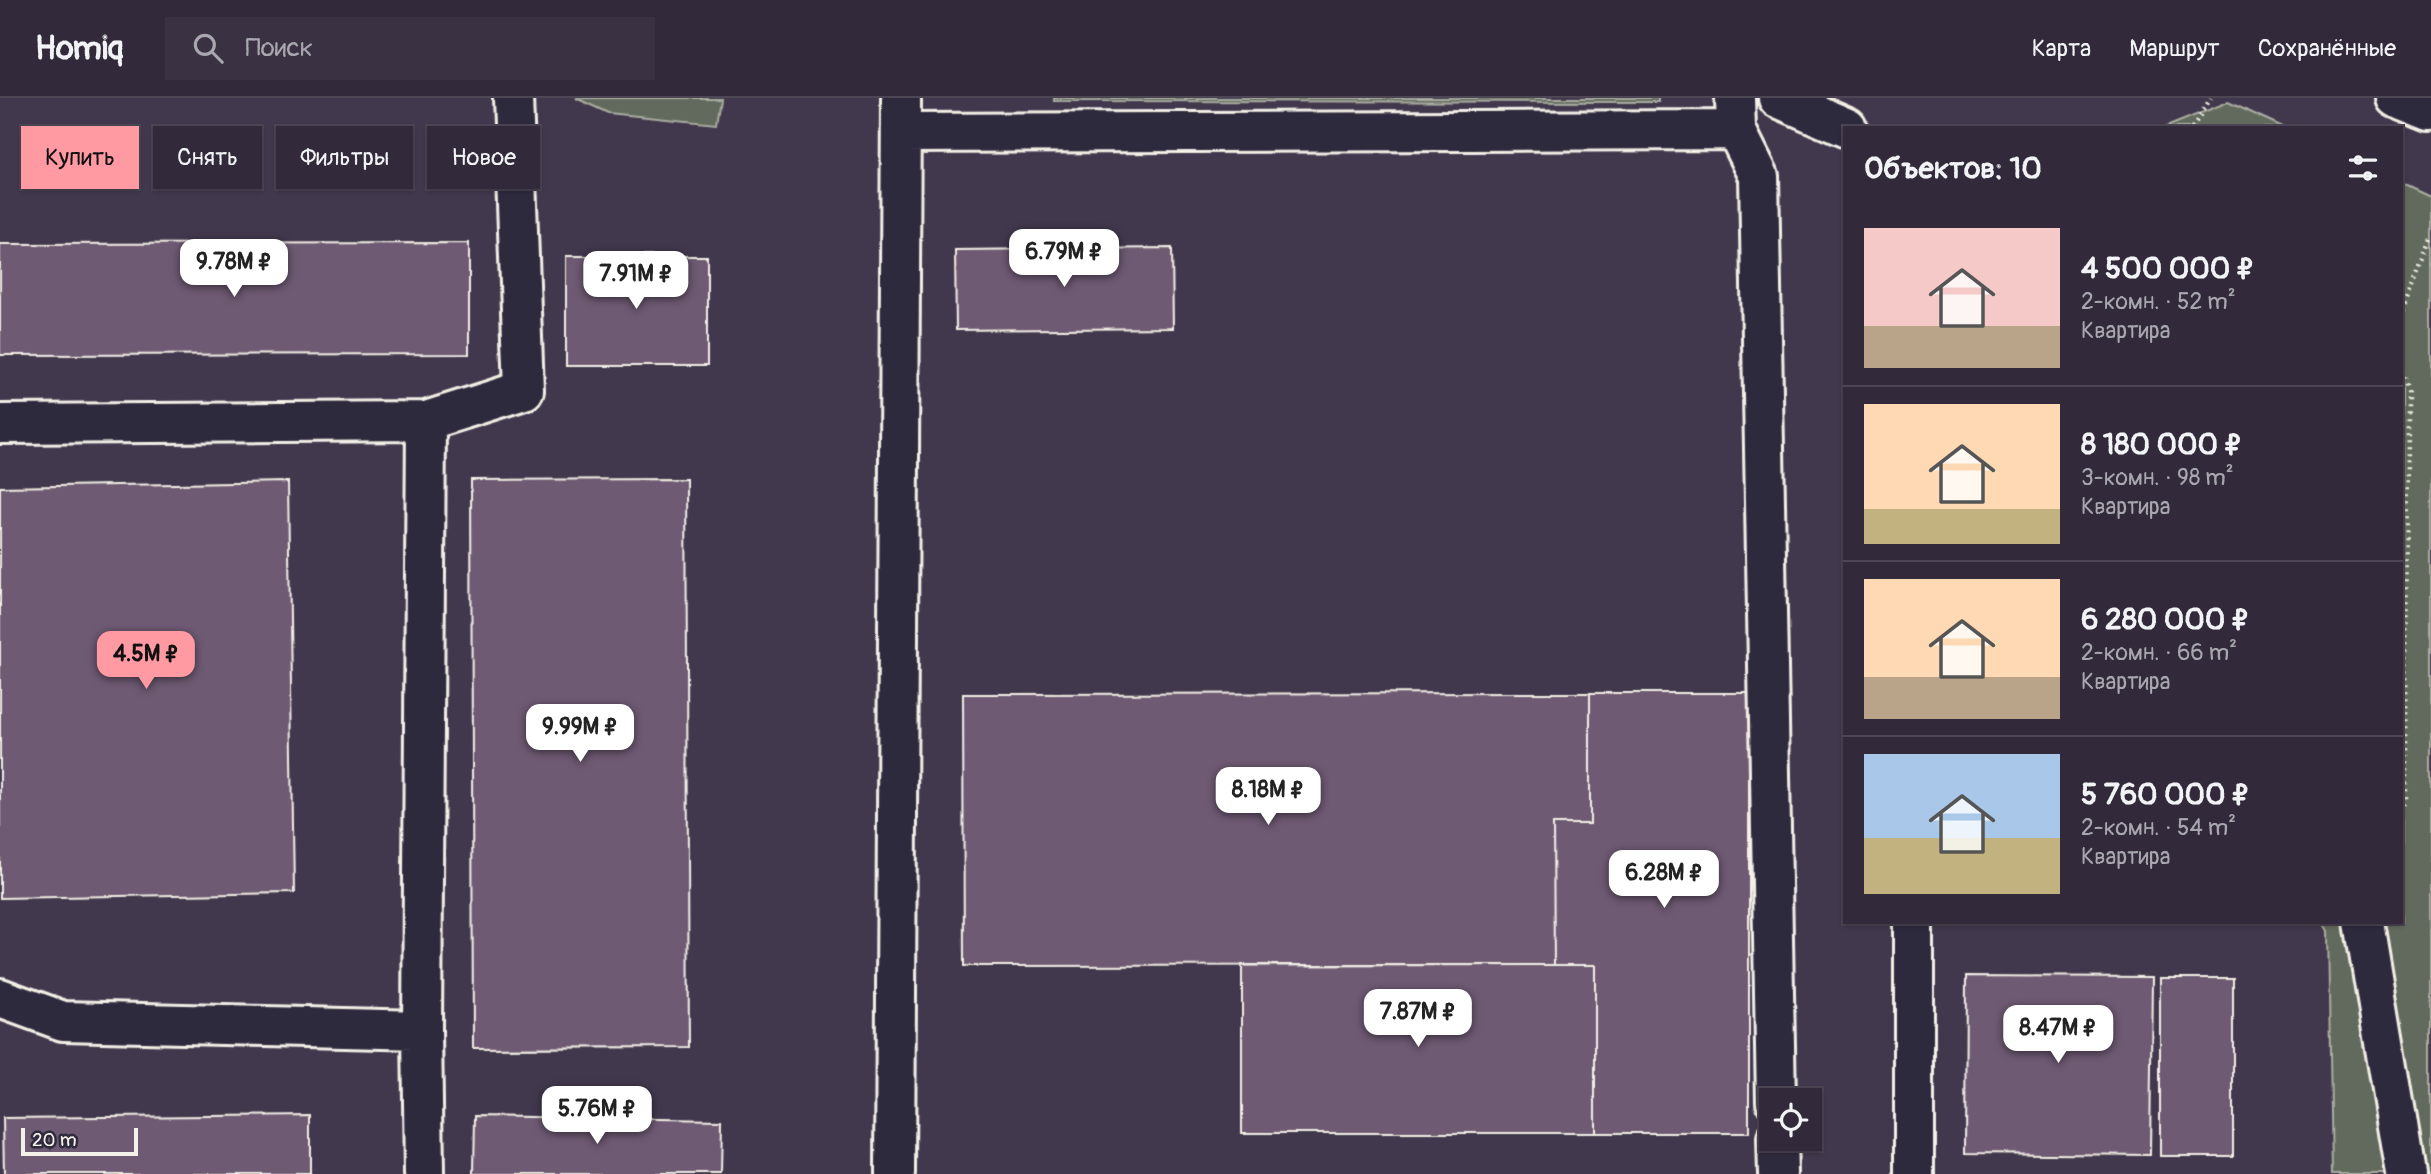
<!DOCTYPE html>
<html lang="ru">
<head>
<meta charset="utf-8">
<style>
	:root { --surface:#322a3a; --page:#3a3242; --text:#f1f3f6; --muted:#a8a7af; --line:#4d4654; --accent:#ff9aa2 }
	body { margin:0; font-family:Pangolin,sans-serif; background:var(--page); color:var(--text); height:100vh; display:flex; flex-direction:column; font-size:26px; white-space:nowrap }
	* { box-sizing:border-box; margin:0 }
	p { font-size:23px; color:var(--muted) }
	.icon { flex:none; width:38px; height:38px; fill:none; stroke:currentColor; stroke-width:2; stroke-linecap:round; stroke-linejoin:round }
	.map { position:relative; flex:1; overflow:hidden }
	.sheet { position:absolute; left:1843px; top:28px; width:560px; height:798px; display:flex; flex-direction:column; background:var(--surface); border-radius:0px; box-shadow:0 2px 5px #0004,0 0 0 2px var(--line) }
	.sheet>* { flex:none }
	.top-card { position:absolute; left:21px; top:28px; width:665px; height:63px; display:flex; gap:14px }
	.tools { position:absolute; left:1759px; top:990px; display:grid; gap:14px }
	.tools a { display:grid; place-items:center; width:63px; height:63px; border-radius:0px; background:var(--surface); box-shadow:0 2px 5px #0004,0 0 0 2px var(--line); font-size:35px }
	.scale { position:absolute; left:21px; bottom:18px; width:117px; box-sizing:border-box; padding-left:7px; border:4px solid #f4f1e8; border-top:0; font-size:19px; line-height:24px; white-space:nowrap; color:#f4f1e8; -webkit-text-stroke:5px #2f2a3d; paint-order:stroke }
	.price { position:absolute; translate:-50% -60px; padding:0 16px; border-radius:14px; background:#fff; color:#222; font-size:23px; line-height:46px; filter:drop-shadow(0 2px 4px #0008) }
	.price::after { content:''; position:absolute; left:50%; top:42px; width:21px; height:16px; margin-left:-10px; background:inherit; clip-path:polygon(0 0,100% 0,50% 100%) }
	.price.active { background:var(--accent); color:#111 }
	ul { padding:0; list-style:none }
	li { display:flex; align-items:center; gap:21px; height:175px; padding:0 21px }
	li+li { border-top:2px solid var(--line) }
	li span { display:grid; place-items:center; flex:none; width:196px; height:140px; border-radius:0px; color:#555 }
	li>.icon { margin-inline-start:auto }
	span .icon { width:84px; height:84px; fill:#fffc; stroke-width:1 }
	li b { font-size:30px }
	h2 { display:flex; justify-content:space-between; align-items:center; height:84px; padding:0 21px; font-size:30px }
	.tag { padding:0 24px; border-radius:0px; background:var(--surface); box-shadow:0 2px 5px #0004,0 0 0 2px var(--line); font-size:24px; line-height:63px }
	.tag.active { background:var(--accent); color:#111 }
	header { display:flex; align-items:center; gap:42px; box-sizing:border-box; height:98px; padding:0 35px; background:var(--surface); border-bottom:2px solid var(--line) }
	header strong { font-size:33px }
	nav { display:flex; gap:38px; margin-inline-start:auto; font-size:24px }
	.search { width:490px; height:63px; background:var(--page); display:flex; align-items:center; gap:18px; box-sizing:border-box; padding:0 24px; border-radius:0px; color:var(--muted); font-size:26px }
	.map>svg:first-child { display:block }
</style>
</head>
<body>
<header>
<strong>Homiq</strong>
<div class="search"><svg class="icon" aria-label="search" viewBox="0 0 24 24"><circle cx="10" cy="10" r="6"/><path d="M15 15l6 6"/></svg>Поиск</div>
<nav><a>Карта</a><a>Маршрут</a><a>Сохранённые</a></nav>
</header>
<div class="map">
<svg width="2431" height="1076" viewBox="0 0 2431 1076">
	<rect width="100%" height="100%" fill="#42384d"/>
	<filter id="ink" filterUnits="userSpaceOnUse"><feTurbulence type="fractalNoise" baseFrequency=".0143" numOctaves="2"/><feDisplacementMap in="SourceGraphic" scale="14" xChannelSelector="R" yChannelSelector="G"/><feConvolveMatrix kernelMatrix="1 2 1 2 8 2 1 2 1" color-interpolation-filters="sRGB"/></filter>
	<g filter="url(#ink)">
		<path fill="#626a5d" stroke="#abaea2" stroke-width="2" d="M576 0H720L716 26 608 15Z
			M1054 0H1658V4L1054 3Z
			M2228 4 2285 30H2164Z
			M2401 84 2431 98V1076H2332L2328 833 2323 824H2401Z"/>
		<path fill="#6e5a73" stroke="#f4f1e8" stroke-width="2" d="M469 145V256L0 257V146Z
			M1172 150 1173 230 956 232 955 152Z
			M566 158H707V268H566Z
			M686 381 689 949 473 950 471 382Z
			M288 384 294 795 0 800V389Z
			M1590 595V726H1553L1554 867 964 868 963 596Z
			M1590 595H1749V1035H1595V867H1554L1553 726H1590Z
			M1242 867H1595V1035H1242Z
			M1966 878 2152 879 2150 1057 1965 1055Z
			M2160 880H2233V1058H2160Z
			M310 1017V1076H4L3 1020Z
			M475 1018 722 1022 721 1076H474Z"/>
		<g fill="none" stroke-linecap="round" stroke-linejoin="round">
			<g stroke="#f4f1e8" stroke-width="44">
				<path id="minor" d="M1735 0 1736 32 1759 78 1776 1003
					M1778 0 1847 30
					M2396 0 2431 14
					M902 35 1736 32
					M0 326 426 323
					M2364 824 2406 1076
					M0 900 63 923 422 932
					M1777 1041 1778 1076
					M424 1076 422 932 426 323 524 292 513 0
					M895 1076 901 0
					M1914 1076V824"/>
			</g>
			<path stroke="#f4f1e8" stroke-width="4.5" stroke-dasharray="2 5" stroke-linecap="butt" d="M2192 30 2211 0
				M2401 222 2431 138
				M2401 272 2407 294 2406 701 2401 711"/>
			<use href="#minor" stroke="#2f2a3d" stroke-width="38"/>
		</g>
	</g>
</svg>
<div class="tools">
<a><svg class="icon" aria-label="locate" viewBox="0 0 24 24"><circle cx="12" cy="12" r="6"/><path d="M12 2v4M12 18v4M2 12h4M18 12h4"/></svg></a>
</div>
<div class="scale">20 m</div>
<b class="price" style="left:1064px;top:191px">6.79M ₽</b>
<b class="price" style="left:234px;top:201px">9.78M ₽</b>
<b class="price" style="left:636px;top:213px">7.91M ₽</b>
<b class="price active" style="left:146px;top:593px">4.5M ₽</b>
<b class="price" style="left:580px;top:666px">9.99M ₽</b>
<b class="price" style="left:1268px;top:729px">8.18M ₽</b>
<b class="price" style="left:1664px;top:812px">6.28M ₽</b>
<b class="price" style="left:1418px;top:951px">7.87M ₽</b>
<b class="price" style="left:2058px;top:967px">8.47M ₽</b>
<b class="price" style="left:597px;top:1048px">5.76M ₽</b>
<div class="top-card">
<a class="tag active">Купить</a>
<a class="tag">Снять</a>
<a class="tag">Фильтры</a>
<a class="tag">Новое</a>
</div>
<section class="sheet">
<h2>Объектов: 10<svg class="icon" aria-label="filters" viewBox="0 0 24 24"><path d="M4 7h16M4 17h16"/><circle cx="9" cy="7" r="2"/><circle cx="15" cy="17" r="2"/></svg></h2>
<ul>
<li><span style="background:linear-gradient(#f6c9c9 70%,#b9a48a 0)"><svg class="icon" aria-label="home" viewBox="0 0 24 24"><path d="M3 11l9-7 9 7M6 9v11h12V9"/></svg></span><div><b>4 500 000 ₽</b><p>2-комн. · 52 m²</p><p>Квартира</p></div></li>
<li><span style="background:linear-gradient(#ffd9b3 75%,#c2b280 0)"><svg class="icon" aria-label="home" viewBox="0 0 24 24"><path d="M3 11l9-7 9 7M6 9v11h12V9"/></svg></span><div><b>8 180 000 ₽</b><p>3-комн. · 98 m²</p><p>Квартира</p></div></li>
<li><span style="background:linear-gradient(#ffd9b3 70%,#b9a48a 0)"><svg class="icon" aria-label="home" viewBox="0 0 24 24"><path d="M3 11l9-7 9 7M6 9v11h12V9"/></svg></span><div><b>6 280 000 ₽</b><p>2-комн. · 66 m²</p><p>Квартира</p></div></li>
<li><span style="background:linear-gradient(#a9c7e8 60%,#c2b280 0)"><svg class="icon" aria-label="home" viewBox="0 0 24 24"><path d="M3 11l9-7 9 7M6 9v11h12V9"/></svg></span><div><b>5 760 000 ₽</b><p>2-комн. · 54 m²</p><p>Квартира</p></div></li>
</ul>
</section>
</div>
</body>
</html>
